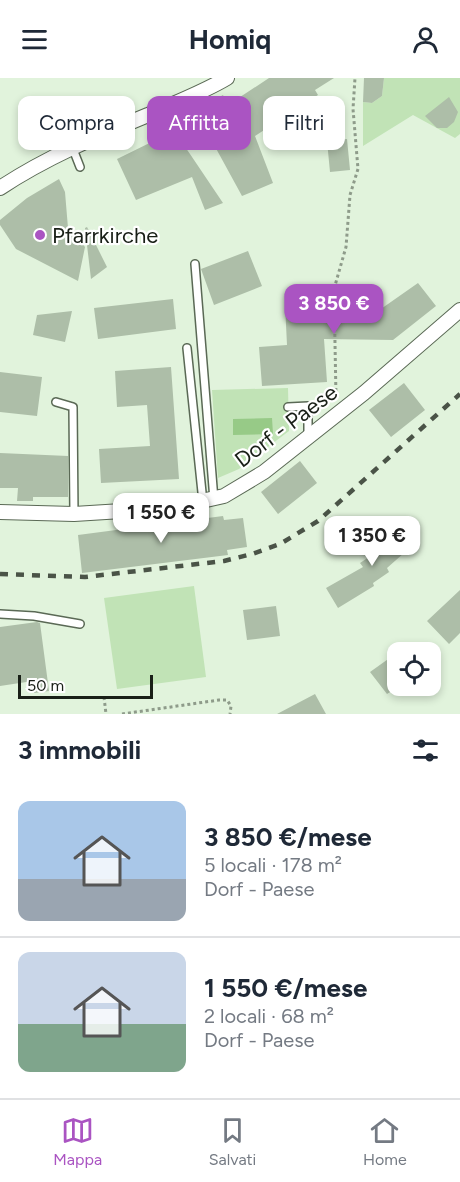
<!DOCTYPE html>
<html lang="it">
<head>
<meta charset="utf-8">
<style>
	:root { --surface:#fff; --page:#f2f2f3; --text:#1f2937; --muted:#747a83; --line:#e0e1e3; --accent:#aa54c2 }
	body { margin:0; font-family:Figtree,sans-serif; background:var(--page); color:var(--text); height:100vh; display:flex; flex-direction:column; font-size:22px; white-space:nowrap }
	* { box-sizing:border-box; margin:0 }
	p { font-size:20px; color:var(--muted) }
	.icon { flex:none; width:33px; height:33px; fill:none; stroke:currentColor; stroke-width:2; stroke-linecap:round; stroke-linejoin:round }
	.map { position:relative; height:636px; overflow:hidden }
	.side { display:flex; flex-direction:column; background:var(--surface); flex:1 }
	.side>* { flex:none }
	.banner { position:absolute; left:18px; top:18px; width:424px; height:54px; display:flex; gap:12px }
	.buttons { position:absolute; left:387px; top:564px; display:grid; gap:12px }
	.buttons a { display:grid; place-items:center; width:54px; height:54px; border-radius:12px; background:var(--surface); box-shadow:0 3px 9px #0003; font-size:30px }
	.scale { position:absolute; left:18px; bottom:15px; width:135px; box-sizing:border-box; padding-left:6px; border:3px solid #191f17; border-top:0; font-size:16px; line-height:21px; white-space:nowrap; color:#191f17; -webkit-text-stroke:4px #fff; paint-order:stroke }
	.price { position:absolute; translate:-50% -51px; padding:0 14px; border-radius:12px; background:#fff; color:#222; font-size:20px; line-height:39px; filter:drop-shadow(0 2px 3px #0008) }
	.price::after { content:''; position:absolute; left:50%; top:36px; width:18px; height:14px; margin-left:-9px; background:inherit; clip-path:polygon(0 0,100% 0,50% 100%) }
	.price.active { background:var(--accent); color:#fff }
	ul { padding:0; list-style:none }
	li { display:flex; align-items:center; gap:18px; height:150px; padding:0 18px }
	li+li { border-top:2px solid var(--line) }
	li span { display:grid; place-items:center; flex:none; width:168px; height:120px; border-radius:12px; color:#555 }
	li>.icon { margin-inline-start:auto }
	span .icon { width:72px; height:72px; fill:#fffc; stroke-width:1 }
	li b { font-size:26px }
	h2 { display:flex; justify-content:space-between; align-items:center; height:72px; padding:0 18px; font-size:26px }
	.tag { padding:0 21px; border-radius:12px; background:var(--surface); box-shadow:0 3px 9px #0003; font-size:21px; line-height:54px }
	.tag.active { background:var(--accent); color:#fff }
	header { display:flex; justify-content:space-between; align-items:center; height:78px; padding:0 18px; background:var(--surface); font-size:27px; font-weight:700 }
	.tab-bar { display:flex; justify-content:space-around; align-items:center; height:84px; border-top:2px solid var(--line); background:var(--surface); font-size:16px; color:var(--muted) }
	.tab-bar a { display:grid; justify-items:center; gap:3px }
	.tab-bar .active { color:var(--accent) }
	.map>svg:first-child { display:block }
</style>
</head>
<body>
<header><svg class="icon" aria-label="menu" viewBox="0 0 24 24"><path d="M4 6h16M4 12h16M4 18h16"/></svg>Homiq<svg class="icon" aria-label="person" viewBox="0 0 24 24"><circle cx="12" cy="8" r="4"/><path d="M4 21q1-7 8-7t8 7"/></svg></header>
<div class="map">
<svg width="460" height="636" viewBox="0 0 460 636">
	<rect width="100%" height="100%" fill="#e1f3dc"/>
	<path fill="#c1e3b6" d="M384 0H460V56L455 60 413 37 363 68V24L372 25 382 18Z
		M288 310 289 353 239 391 218 400 212 312Z
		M194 508 206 599 117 611 104 520Z"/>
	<path fill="#97ca87" d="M272 340 273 356 233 357V341Z"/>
	<path fill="#adbea8" d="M269 0H334L315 12 318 17 255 58 273 105 242 118 195 32 223 17 228 27Z
		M364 0H384L382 18 372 25 363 24Z
		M449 19 458 34 454 44 447 50H437L425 38Z
		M174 53 190 76 223 125 205 132 192 99 136 122 117 81Z
		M347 61 350 92 330 94 327 63Z
		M59 101 65 114 68 150 85 169 78 203 16 171 0 147V142L27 120Z
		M87 149 107 189 91 201 85 150Z
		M248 173 262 208 214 227 201 191Z
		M418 205 436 228 393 262 324 261 327 304 262 308 259 269 287 267 285 226 322 224 323 231 378 233Z
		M173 221 176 251 98 261 94 230Z
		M72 233 65 264 33 257 37 237Z
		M171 289 179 401 101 405 99 371 150 368 147 327 117 329 115 293Z
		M0 294 42 299 37 338 0 334Z
		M404 305 425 332 391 359 369 332Z
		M0 375 68 378V419H33V423H17L18 410H0Z
		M300 383 317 405 278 436 261 414Z
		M223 438 224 442 243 440 247 469 227 472 228 477 82 495 78 457Z
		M396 444 415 458 401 472 404 475 387 490 389 494 373 505 374 508 338 530 326 510 363 489 360 485 375 475 373 472 387 460 384 457Z
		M460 512V555L449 566 427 543Z
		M276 528 280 558 247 562 243 532Z
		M37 544 40 545 49 613 34 615 33 603 0 608V549Z
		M398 574V609L387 616 370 594Z
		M315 616 326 636H277Z"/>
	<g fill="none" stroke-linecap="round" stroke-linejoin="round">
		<g stroke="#5a6955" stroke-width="10">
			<path id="service" d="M73 71 80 89
				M195 186 214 422
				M187 270 203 424
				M56 324 73 329 74 436
				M288 329 308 328V360
				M0 536 34 538 80 546"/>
		</g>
		<g stroke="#5a6955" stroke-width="16">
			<path id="minor" d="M0 110C45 80 97 58 148 37 174 25 202 15 227 0
				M0 434 74 436 170 430 224 418 264 394 364 315 460 232"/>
		</g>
		<path stroke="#8e9b8a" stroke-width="3" stroke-dasharray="3 3" stroke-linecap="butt" d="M336 319 334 211 346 169 350 117 358 91 353 31 355 0
			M104 619 106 636
			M122 636 219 622H227L231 628 230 636"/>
		<use href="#service" stroke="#fff" stroke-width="7"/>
		<use href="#minor" stroke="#fff" stroke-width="14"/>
		<path stroke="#4a5347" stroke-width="4.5" stroke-dasharray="8 8" stroke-linecap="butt" d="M0 496 85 499 224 483 252 476 280 466 318 443 460 316"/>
	</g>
	<circle fill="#aa54c2" stroke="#fff" stroke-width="2" cx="40" cy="157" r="6"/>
	<g text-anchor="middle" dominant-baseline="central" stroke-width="4.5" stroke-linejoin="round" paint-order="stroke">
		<g font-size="22" fill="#191f17" stroke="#fff" text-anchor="start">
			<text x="52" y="157">Pfarrkirche</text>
		</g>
		<g font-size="22" fill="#191f17" stroke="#fff">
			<text transform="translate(286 348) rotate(-37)">Dorf - Paese</text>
		</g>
	</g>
</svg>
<div class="buttons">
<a><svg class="icon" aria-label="locate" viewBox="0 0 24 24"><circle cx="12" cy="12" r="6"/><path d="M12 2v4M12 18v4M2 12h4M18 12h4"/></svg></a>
</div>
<div class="scale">50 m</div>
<b class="price active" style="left:334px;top:257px">3 850 €</b>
<b class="price" style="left:161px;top:466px">1 550 €</b>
<b class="price" style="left:372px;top:489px">1 350 €</b>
<div class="banner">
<a class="tag">Compra</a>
<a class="tag active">Affitta</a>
<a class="tag">Filtri</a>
</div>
</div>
<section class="side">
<h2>3 immobili<svg class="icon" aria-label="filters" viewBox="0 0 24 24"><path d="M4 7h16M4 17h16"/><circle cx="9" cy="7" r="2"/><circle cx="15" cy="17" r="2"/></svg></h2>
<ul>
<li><span style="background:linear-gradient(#a9c7e8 65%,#9aa5b1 0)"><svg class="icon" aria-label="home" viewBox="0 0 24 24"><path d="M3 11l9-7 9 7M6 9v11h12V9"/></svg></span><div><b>3 850 €/mese</b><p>5 locali · 178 m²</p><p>Dorf - Paese</p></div></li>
<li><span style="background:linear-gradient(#c9d6e8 60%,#7fa58c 0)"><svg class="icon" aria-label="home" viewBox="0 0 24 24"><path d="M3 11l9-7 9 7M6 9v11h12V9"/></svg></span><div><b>1 550 €/mese</b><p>2 locali · 68 m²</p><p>Dorf - Paese</p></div></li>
</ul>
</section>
<nav class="tab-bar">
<a class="active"><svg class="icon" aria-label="map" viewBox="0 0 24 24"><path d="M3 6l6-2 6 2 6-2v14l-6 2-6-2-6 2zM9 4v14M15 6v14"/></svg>Mappa</a>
<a><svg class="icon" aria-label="saved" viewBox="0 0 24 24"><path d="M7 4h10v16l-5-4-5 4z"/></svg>Salvati</a>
<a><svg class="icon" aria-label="home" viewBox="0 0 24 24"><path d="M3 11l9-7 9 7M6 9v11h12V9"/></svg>Home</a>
</nav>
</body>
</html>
